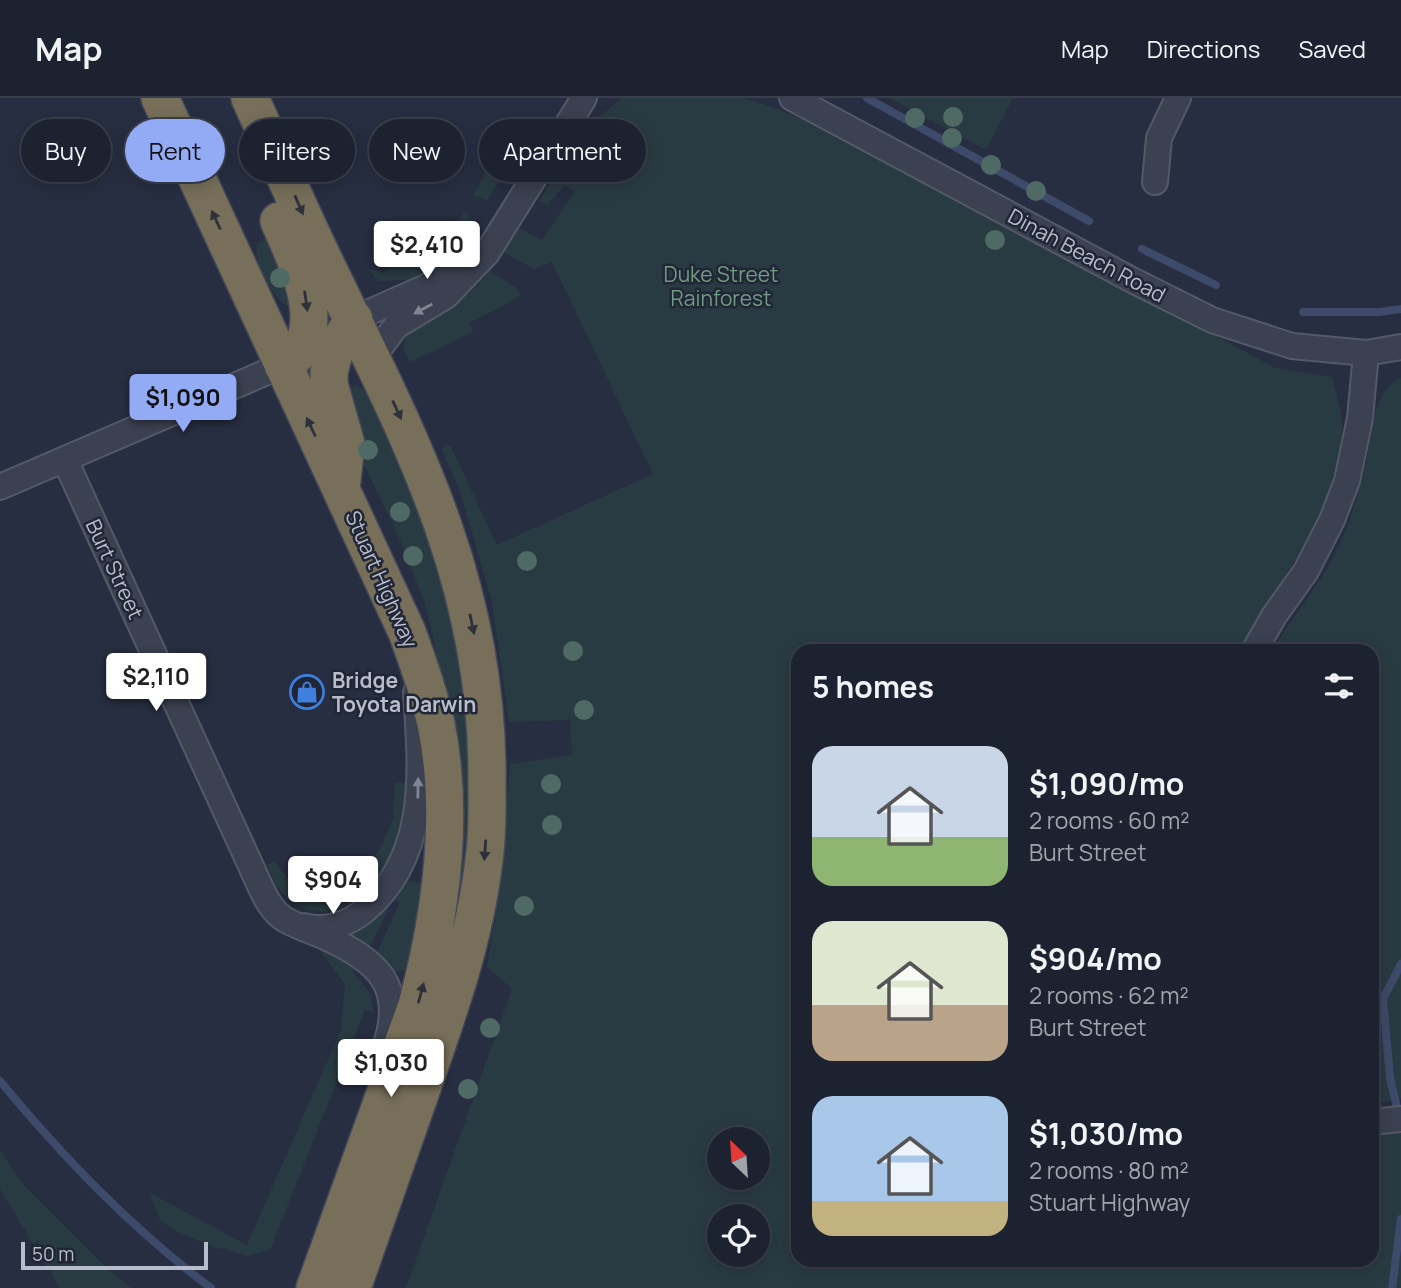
<!DOCTYPE html>
<html lang="en">
<head>
<meta charset="utf-8">
<style>
	:root { --surface:#1d2231; --page:#252a39; --text:#f1f3f6; --muted:#a0a4ab; --line:#3b3f4d; --accent:#93aaf5 }
	body { margin:0; font-family:Manrope,sans-serif; background:var(--page); color:var(--text); height:100vh; display:flex; flex-direction:column; font-size:26px; white-space:nowrap }
	* { box-sizing:border-box; margin:0 }
	p { font-size:23px; color:var(--muted) }
	.icon { flex:none; width:38px; height:38px; fill:none; stroke:currentColor; stroke-width:2; stroke-linecap:round; stroke-linejoin:round }
	.map { position:relative; flex:1; overflow:hidden }
	.side { position:absolute; left:791px; top:546px; width:588px; height:623px; display:flex; flex-direction:column; background:var(--surface); border-radius:21px; box-shadow:0 4px 18px #0003,0 0 0 2px var(--line) }
	.side>* { flex:none }
	.guide { position:absolute; left:21px; top:21px; width:665px; height:63px; display:flex; gap:14px }
	.needle { width:46px; rotate:335deg }
	.tools { position:absolute; left:707px; top:1029px; display:grid; gap:14px }
	.tools a { display:grid; place-items:center; width:63px; height:63px; border-radius:50%; background:var(--surface); box-shadow:0 4px 18px #0003,0 0 0 2px var(--line); font-size:35px }
	.scale { position:absolute; left:21px; bottom:18px; width:187px; box-sizing:border-box; padding-left:7px; border:4px solid #b8bdcb; border-top:0; font-size:19px; line-height:24px; white-space:nowrap; color:#b8bdcb; -webkit-text-stroke:5px #202636; paint-order:stroke }
	.price { position:absolute; translate:-50% -60px; padding:0 16px; border-radius:7px; background:#fff; color:#222; font-size:23px; line-height:46px; filter:drop-shadow(0 2px 4px #0008) }
	.price::after { content:''; position:absolute; left:50%; top:42px; width:21px; height:16px; margin-left:-10px; background:inherit; clip-path:polygon(0 0,100% 0,50% 100%) }
	.price.on { background:var(--accent); color:#111 }
	ul { padding:0; list-style:none }
	li { display:flex; align-items:center; gap:21px; height:175px; padding:0 21px }
	li span { display:grid; place-items:center; flex:none; width:196px; height:140px; border-radius:21px; color:#555 }
	li>.icon { margin-inline-start:auto }
	span .icon { width:84px; height:84px; fill:#fffc; stroke-width:1 }
	li b { font-size:30px }
	h2 { display:flex; justify-content:space-between; align-items:center; height:84px; padding:0 21px; font-size:30px }
	.pill { padding:0 24px; border-radius:32px; background:var(--surface); box-shadow:0 4px 18px #0003,0 0 0 2px var(--line); font-size:24px; line-height:63px }
	.pill.on { background:var(--accent); color:#111 }
	header { display:flex; align-items:center; gap:42px; box-sizing:border-box; height:98px; padding:0 35px; background:var(--surface); border-bottom:2px solid var(--line) }
	header strong { font-size:33px }
	nav { display:flex; gap:38px; margin-inline-start:auto; font-size:24px }
	.map>svg:first-child { display:block }
</style>
</head>
<body>
<header>
<strong>Map</strong>
<nav><a>Map</a><a>Directions</a><a>Saved</a></nav>
</header>
<div class="map">
<svg width="1401" height="1190" viewBox="0 0 1401 1190">
	<rect width="100%" height="100%" fill="#272e41"/>
	<path fill="#293b42" fill-rule="evenodd" d="M622 0H743L775 10 806 23 1082 165 1275 270 1332 279C1335 295 1343 315 1342 331 1337 414 1279 484 1238 553H798V1162H1372V1035L1401 1031V1190H406L512 891 487 869 501 784 510 666 572 657 570 622 509 624 492 504 460 393 442 351 450 347 497 447 653 376 552 164 534 171 503 154 518 130 542 142 575 93 564 87 548 107 539 103 588 28ZM719 1041H758V1080H719ZM719 1118H758V1157H719Z
		M890 0H1013L986 52Z
		M494 60 507 71 487 102 473 97Z
		M464 114 473 121 443 161 436 149 446 144Z
		M278 136 293 209 286 208C270 193 254 168 257 145Z
		M423 155 431 171 408 182 379 183 368 171 383 174Z
		M490 173 515 189 521 198 469 225 473 234 410 264 404 252 405 235C417 224 430 220 444 213 463 204 476 189 490 173Z
		M1401 280V1000L1372 1006V553H1271C1288 527 1306 503 1323 477 1343 447 1354 411 1363 377 1372 347 1369 295 1401 280Z
		M356 287 366 293 426 431 461 536 472 715 465 781 452 779 444 589 429 522 423 500 400 442 358 354 347 292Z
		M395 685H406C403 731 400 746 373 784L364 775 380 751 393 721Z
		M275 763 293 788 319 796 329 797 341 794 359 779 370 788C362 795 354 804 344 809 325 819 298 812 283 796 276 789 272 777 267 767Z
		M399 781 425 786 414 848 403 873 393 874 377 855 399 806 390 796Z
		M383 802 390 808 369 850 352 838 351 832Z
		M313 843 356 865 353 874 370 895 374 914 365 912 270 1152 247 1158 209 1147 177 1134 160 1122 150 1095 247 1147 341 932 345 886Z
		M0 1052 19 1082 115 1178 132 1190H60L0 1091Z"/>
	<g fill="none" stroke-linecap="round" stroke-linejoin="round">
		<path stroke="#3e4a69" stroke-width="8" d="M867 0 1089 123
			M1142 151 1216 187
			M1303 214H1379L1401 211
			M0 983C64 1060 131 1130 211 1190
			M1399 1018 1390 980 1383 901 1401 866
			M1392 1190 1401 1121"/>
		<g stroke="#535968" stroke-width="28">
			<path id="minor" d="M792 0 1132 182 1212 222 1292 248 1366 255 1401 249
				M1155 84 1159 40 1178 0
				M354 221 424 190 465 167
				M372 260 396 228 446 198 487 155 584 0
				M65 362 255 777C262 792 269 811 284 821 296 828 310 833 323 838 379 863 407 889 384 952
				M0 389 283 267
				M1254 553 1274 518 1306 473 1332 422 1347 383 1360 320 1366 255
				M304 828C325 834 348 826 364 813 430 758 421 672 416 594
				M1372 1024 1401 1021"/>
		</g>
		<g stroke="#434958" stroke-width="40">
			<path id="highway" d="M160 0 407 534C418 564 429 595 436 626 455 719 441 817 417 907L315 1190
				M250 0C276 57 301 116 329 173 411 342 488 485 487 680 487 707 488 735 484 762 475 840 449 913 423 987 399 1055 376 1122 352 1190
				M279 123C294 157 321 211 303 248 299 256 290 262 283 267
				M341 391 346 346 329 286V274L335 251 354 221"/>
		</g>
		<use href="#minor" stroke="#3b4151" stroke-width="24"/>
		<use href="#highway" stroke="#776f59" stroke-width="37"/>
	</g>
	<g fill="#4f6a64">
		<circle cx="953" cy="19" r="10"/>
		<circle cx="915" cy="20" r="10"/>
		<circle cx="211" cy="39" r="10"/>
		<circle cx="952" cy="40" r="10"/>
		<circle cx="991" cy="67" r="10"/>
		<circle cx="1036" cy="93" r="10"/>
		<circle cx="995" cy="142" r="10"/>
		<circle cx="280" cy="180" r="10"/>
		<circle cx="368" cy="352" r="10"/>
		<circle cx="400" cy="414" r="10"/>
		<circle cx="413" cy="458" r="10"/>
		<circle cx="527" cy="463" r="10"/>
		<circle cx="573" cy="553" r="10"/>
		<circle cx="584" cy="612" r="10"/>
		<circle cx="551" cy="686" r="10"/>
		<circle cx="552" cy="727" r="10"/>
		<circle cx="524" cy="808" r="10"/>
		<circle cx="490" cy="930" r="10"/>
		<circle cx="468" cy="991" r="10"/>
	</g>
	<defs><path id="oneway-solid" d="M-6-.8H1V-3.2L6.5 0L1 3.2V.8H-6Z" transform="scale(1.75)"/></defs>
	<g fill="#2d313b">
		<use href="#oneway-solid" transform="translate(299 107) rotate(66)"/>
		<use href="#oneway-solid" transform="translate(216 122) rotate(-115)"/>
		<use href="#oneway-solid" transform="translate(306 203) rotate(82)"/>
		<use href="#oneway-solid" transform="translate(397 312) rotate(65)"/>
		<use href="#oneway-solid" transform="translate(311 329) rotate(-115)"/>
		<use href="#oneway-solid" transform="translate(472 526) rotate(78)"/>
		<use href="#oneway-solid" transform="translate(485 752) rotate(94)"/>
		<use href="#oneway-solid" transform="translate(421 895) rotate(-75)"/>
	</g>
	<g fill="#808594">
		<use href="#oneway-solid" transform="translate(423 211) rotate(152)"/>
		<use href="#oneway-solid" transform="translate(418 690) rotate(-89)"/>
	</g>
	<defs>
		<g id="shop-ring" transform="scale(1.75)"><circle r="9.5" fill="#202636" stroke="#3f7fe0" stroke-width="1.5"/><path d="M-5-2.5h2.3a2.7 3.5 0 0 1 5.4 0H5L5.5 6h-11ZM-1.5-2.5h3a1.5 2.3 0 0 0-3 0Z" fill="#3f7fe0"/></g>
	</defs>
	<g fill-rule="evenodd">
		<use href="#shop-ring" x="307" y="594"/>
	</g>
	<g text-anchor="middle" dominant-baseline="central" stroke-width="5" stroke-linejoin="round" paint-order="stroke">
		<g font-size="21" fill="#b8bdcb" stroke="#202636">
			<text transform="translate(1087 157) rotate(28)">Dinah Beach Road</text>
			<text transform="translate(115 471) rotate(65)">Burt Street</text>
			<text transform="translate(382 481) rotate(66)">Stuart Highway</text>
		</g>
		<g font-size="21" fill="#709b80" stroke="#202636">
			<text x="721" y="176">Duke Street<tspan x="721" dy="24">Rainforest</tspan></text>
		</g>
		<g font-size="21" font-weight="bold" fill="#b8bdcb" stroke="#202636" text-anchor="start">
			<text x="332" y="582">Bridge<tspan x="332" dy="24">Toyota Darwin</tspan></text>
		</g>
	</g>
</svg>
<div class="tools">
<a><svg class="needle" viewBox="-14 -14 28 28"><path d="M0-13l5 13h-10z" fill="#e53935"/><path d="M0 13l5-13h-10z" fill="#a0a4ab"/></svg></a>
<a><svg class="icon" aria-label="locate" viewBox="0 0 24 24"><circle cx="12" cy="12" r="6"/><path d="M12 2v4M12 18v4M2 12h4M18 12h4"/></svg></a>
</div>
<div class="scale">50 m</div>
<b class="price" style="left:427px;top:183px">$2,410</b>
<b class="price on" style="left:183px;top:336px">$1,090</b>
<b class="price" style="left:156px;top:615px">$2,110</b>
<b class="price" style="left:333px;top:818px">$904</b>
<b class="price" style="left:391px;top:1001px">$1,030</b>
<div class="guide">
<a class="pill">Buy</a>
<a class="pill on">Rent</a>
<a class="pill">Filters</a>
<a class="pill">New</a>
<a class="pill">Apartment</a>
</div>
<section class="side">
<h2>5 homes<svg class="icon" aria-label="filters" viewBox="0 0 24 24"><path d="M4 7h16M4 17h16"/><circle cx="9" cy="7" r="2"/><circle cx="15" cy="17" r="2"/></svg></h2>
<ul>
<li><span style="background:linear-gradient(#c9d6e8 65%,#8fb573 0)"><svg class="icon" aria-label="home" viewBox="0 0 24 24"><path d="M3 11l9-7 9 7M6 9v11h12V9"/></svg></span><div><b>$1,090/mo</b><p>2 rooms · 60 m²</p><p>Burt Street</p></div></li>
<li><span style="background:linear-gradient(#dfe7d0 60%,#b9a48a 0)"><svg class="icon" aria-label="home" viewBox="0 0 24 24"><path d="M3 11l9-7 9 7M6 9v11h12V9"/></svg></span><div><b>$904/mo</b><p>2 rooms · 62 m²</p><p>Burt Street</p></div></li>
<li><span style="background:linear-gradient(#a9c7e8 75%,#c2b280 0)"><svg class="icon" aria-label="home" viewBox="0 0 24 24"><path d="M3 11l9-7 9 7M6 9v11h12V9"/></svg></span><div><b>$1,030/mo</b><p>2 rooms · 80 m²</p><p>Stuart Highway</p></div></li>
</ul>
</section>
</div>
</body>
</html>
